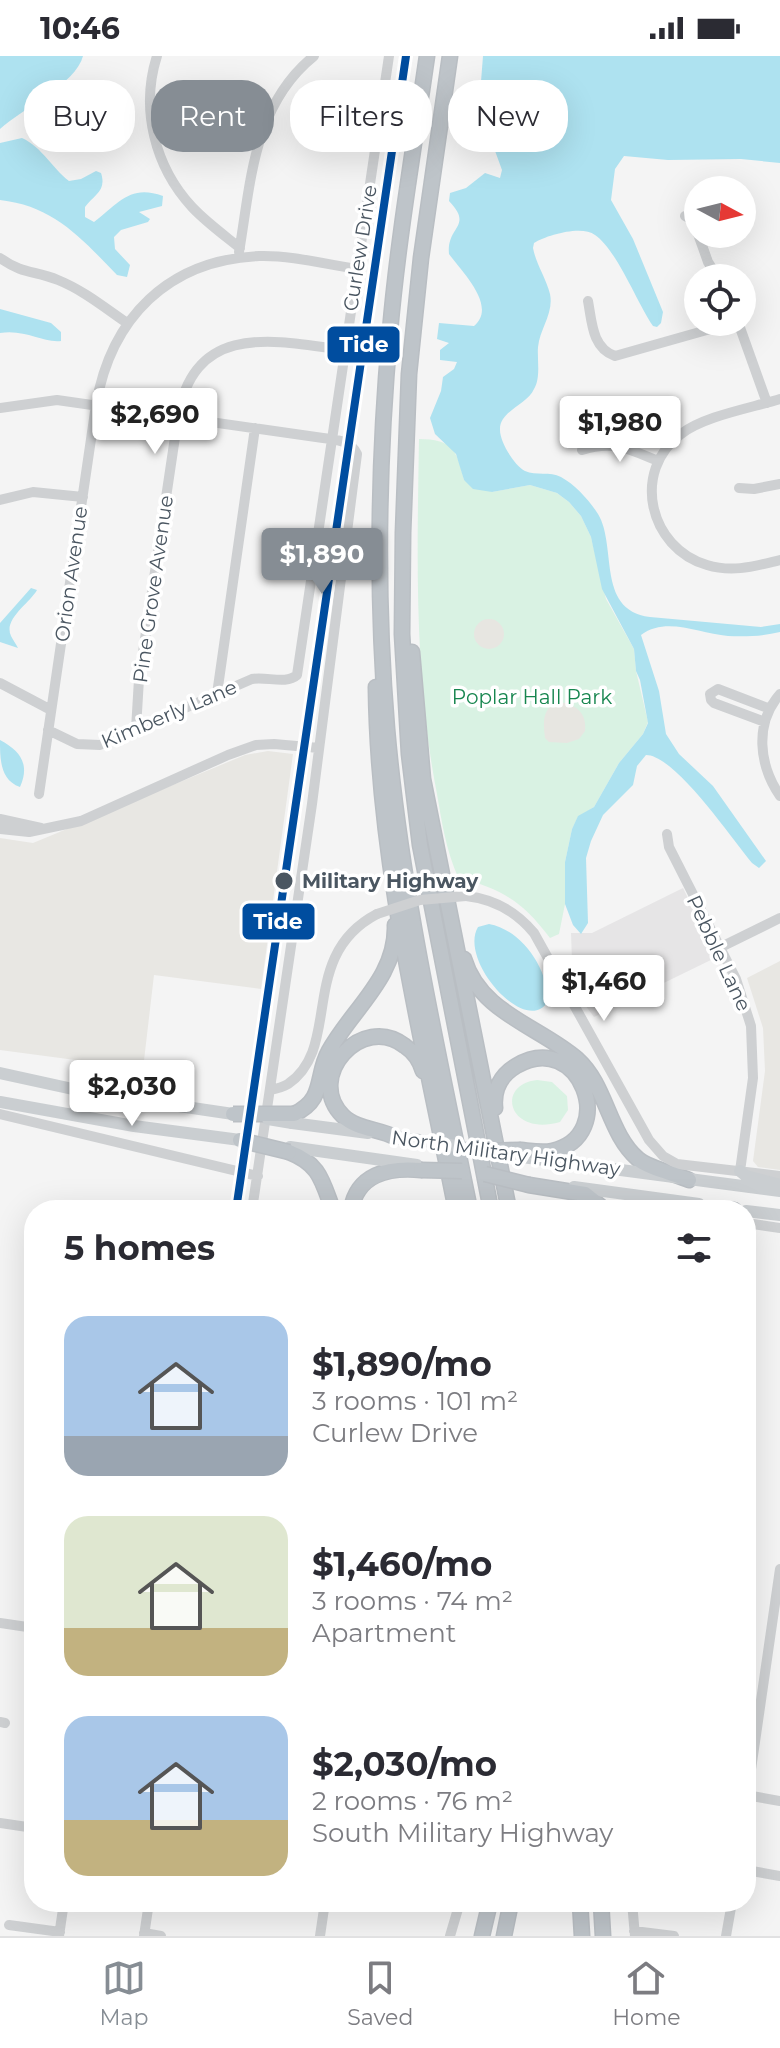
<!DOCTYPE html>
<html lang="en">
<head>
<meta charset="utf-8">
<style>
	:root { --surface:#fff; --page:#f7f7f7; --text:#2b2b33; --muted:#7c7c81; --line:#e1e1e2; --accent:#868d94 }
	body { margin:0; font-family:Montserrat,sans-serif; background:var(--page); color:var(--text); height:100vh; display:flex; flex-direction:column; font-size:30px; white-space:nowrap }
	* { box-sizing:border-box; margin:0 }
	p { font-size:26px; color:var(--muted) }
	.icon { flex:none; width:44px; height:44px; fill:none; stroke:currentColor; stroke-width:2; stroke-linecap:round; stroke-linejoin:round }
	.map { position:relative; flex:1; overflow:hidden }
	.side { position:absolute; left:24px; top:1144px; width:732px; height:712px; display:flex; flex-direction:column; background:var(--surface); border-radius:32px; box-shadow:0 8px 32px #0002 }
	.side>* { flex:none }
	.hud { position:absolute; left:24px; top:24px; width:732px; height:72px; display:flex; gap:16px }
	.needle { width:52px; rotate:97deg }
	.buttons { position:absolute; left:684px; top:120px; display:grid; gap:16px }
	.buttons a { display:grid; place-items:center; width:72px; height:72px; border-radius:50%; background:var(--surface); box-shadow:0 8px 32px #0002; font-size:40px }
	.price { position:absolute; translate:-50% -68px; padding:0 18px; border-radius:8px; background:#fff; color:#222; font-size:26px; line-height:52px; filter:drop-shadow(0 2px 4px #0008) }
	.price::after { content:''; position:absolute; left:50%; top:48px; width:24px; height:18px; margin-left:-12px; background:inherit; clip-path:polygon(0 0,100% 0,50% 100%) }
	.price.active { background:var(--accent); color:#fff }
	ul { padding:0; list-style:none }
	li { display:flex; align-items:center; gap:24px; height:200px; padding:0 40px }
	li span { display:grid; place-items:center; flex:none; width:224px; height:160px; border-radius:24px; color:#555 }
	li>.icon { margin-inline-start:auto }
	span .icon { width:96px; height:96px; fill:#fffc; stroke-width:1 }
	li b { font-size:34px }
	h2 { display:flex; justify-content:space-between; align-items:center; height:96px; padding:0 40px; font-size:34px }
	.chip { padding:0 28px; border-radius:32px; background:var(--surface); box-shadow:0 8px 32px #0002; font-size:28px; line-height:72px }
	.chip.active { background:var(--accent); color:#fff }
	.status { display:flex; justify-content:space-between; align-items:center; height:56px; padding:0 40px; background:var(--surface); direction:ltr }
	.status svg { height:22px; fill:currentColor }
	.tabs { display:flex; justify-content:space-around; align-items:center; height:112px; border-top:2px solid var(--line); background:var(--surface); font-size:22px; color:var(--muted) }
	.tabs a { display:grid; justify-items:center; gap:4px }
	.tabs .active { color:var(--accent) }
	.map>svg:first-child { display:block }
</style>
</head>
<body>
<div class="status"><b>10:46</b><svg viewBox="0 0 49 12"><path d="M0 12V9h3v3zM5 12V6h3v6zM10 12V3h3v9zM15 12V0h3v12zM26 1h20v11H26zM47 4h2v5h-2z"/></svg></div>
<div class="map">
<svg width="780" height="1880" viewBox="0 0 780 1880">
	<rect width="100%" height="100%" fill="#f4f4f4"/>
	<path fill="#e8e7e3" d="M268 695 293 698 261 933 154 919 143 1013 0 994V782L33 787 245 699Z
		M780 905V1114L758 1111 753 1105 765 1015 763 972 747 922Z"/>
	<path fill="#e6e5e6" d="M683 832 717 901 594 961 573 933 571 877H592Z"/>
	<path fill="#d9f2e3" d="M419 383C452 383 457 394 464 424L492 436 530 429 557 437 569 446 581 460 591 481 606 543 634 593 636 615 648 666 643 678 619 707 594 751 578 761 572 773 565 806V848L559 878 550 882C522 845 503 834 458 821 446 794 442 767 437 738 414 622 417 501 419 383Z
		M537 1024 552 1026 567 1040 568 1054 560 1066C507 1081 496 1028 537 1024Z"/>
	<path fill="#e7e6e1" d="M474 578a15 15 0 1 1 30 0a15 15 0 1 1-30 0Z
		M559 646C576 648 587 657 585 675L579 683 567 687 549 686 545 682C543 667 542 651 559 646Z"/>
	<path fill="#aee2f0" d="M0 0H83C76 28 22 53 0 73Z
		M483 0H780V107L741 103 668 104 624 100 615 113 611 144 633 183 663 256 661 267 657 271 653 270C637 247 617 194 595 179 582 169 547 179 534 187L533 192C536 208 546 222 550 238 554 257 540 272 538 291 537 304 541 321 534 333 527 349 499 355 500 374 500 386 514 409 525 415 536 420 550 415 561 421 574 428 588 443 596 455 619 486 594 554 650 561L761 571 780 568V576C764 580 745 581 728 580 699 578 667 560 641 579L659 635 666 678 679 698 713 730 766 805 759 812 752 807C732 783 675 699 646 699L637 710 633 729 603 759 591 785 586 802 588 867 581 878 573 869 565 848V806L572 773 578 760 594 751 619 707 643 678 648 667 640 624 636 615 634 593 602 533 591 481 581 460 569 446 557 437 530 429 492 436 473 433 464 424 456 398 435 378 430 362 441 335 443 321 454 313 457 306 440 304V294L449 287 437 283 439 267 474 270C498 250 461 215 449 198 446 170 474 171 449 145L450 137 466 132 485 117 500 122 502 114 479 51Z
		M22 82C42 91 52 112 69 125L81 123 96 115 101 117C107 135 94 139 85 151V161L94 166C119 147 130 128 163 140L162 150 139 156 150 163 148 166 121 174 114 181 115 193 130 209 127 221 117 219C81 182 54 150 0 144V87Z
		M0 253 51 267 61 276V285C42 287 26 273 0 277Z
		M31 532 37 534C30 547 3 563 11 580 13 584 16 588 18 592L0 586V567Z
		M0 684C21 695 30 709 20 731 0 724 0 703 0 684Z
		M489 868C522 874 548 913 548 945 527 982 458 905 478 871Z"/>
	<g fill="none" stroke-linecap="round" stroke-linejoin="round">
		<g stroke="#b9bec3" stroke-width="17">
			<path id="highway" d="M427 0C414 91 398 183 390 275 378 406 376 541 387 673 401 835 438 995 470 1154
				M450 0 421 202 409 318 403 477 402 578 409 698 420 789 491 1154
				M412 596 423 723 509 1154
				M376 631C378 808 422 981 456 1154
				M464 903C480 957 539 970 577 1003 607 1030 608 1077 638 1103 648 1112 675 1118 689 1124
				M495 1052C493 1034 501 1019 516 1010 580 972 620 1080 552 1095 542 1097 531 1095 521 1094
				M294 1058C326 1043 315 1020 329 995 352 953 397 921 395 869
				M395 1081C379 1073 356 1073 343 1060 304 1021 362 956 405 990 414 996 420 1005 423 1015
				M289 1096C320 1108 322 1125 333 1154
				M529 1129 585 1138 605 1154
				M351 1154C357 1118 388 1111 421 1114
				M675 1154 688 1152 734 1154
				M580 1846 582 1880
				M601 1846 603 1880
				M482 1880 490 1846
				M504 1880 511 1846"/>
		</g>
		<path stroke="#ced0d2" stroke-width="10" d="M157 0C140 53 155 111 192 151 206 166 224 179 240 192
			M685 160 692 164 698 177
			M698 178 708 206 718 222
			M239 196C251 126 253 49 314 0
			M0 202C24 219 34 214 58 224 83 234 105 252 127 267
			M588 245C592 266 592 292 615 300L735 266
			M738 266 767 347
			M780 343C751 352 704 360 681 378 631 415 649 492 707 509 733 517 755 510 780 504
			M0 352 57 344 323 382C336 384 351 384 357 398L312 748 252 1154
			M582 394C613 384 629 393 658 405
			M739 432 754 433 780 428
			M0 444 33 436 83 441
			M0 627 51 654
			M217 638 255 372
			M780 638C754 668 759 709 780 740
			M765 666 714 647 711 644 710 638 718 633 770 653
			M136 673 139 623 178 361C194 266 273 284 344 294
			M48 674 77 688 100 689 252 623C266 620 286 629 297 619L389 0
			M39 738 96 349C111 262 168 204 259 200 290 199 325 208 357 213
			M0 763 41 772
			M0 773 29 776 81 765 228 699 256 689 274 688 319 692
			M667 778 669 791 736 923 751 970 753 1022 740 1115
			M466 840C494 843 516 855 534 877L649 1084 663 1100 677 1108 780 1120
			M719 892 780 862
			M270 1034C275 1033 283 1031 288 1028 343 991 297 900 377 858
			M0 1058 258 1120
			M746 1167 780 1172
			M0 1567 34 1572
			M0 1666 5 1667
			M746 1739 780 1745
			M746 1748 780 1513
			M0 1767 34 1772
			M746 1814 780 1820
			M436 1846 459 1849
			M632 1846 635 1880
			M9 1869 60 1876
			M634 1875 674 1880
			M144 1877 161 1880
			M59 1880 64 1846
			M144 1880 149 1846
			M320 1880 325 1846
			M450 1880 460 1846
			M726 1880 732 1846"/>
		<path stroke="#caced1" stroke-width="12" d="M0 1017 91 1037 233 1058
			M0 1046 134 1070 240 1084
			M292 1067 368 1077
			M290 1091 417 1109
			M522 1101 780 1135
			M740 1115 746 1120 780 1129
			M574 1131 699 1148
			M746 1155 780 1159"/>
		<use href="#highway" stroke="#bec4c9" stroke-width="14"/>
		<g stroke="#b9bec3" stroke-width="17" stroke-linecap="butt">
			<path id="highway-bridge" d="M233 1058H294
				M240 1084 289 1096
				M484 1095 521 1094
				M421 1114 462 1115
				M485 1118 529 1129"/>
		</g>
		<path stroke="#ced0d2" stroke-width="10" d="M377 858 420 844 466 840"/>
		<path stroke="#caced1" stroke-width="12" d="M268 1063 292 1067
			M413 1083 522 1101"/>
		<use href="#highway-bridge" stroke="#bec4c9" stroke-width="14"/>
		<g stroke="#fff" stroke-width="14">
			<path id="rail-1" d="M236 1154 406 0"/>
		</g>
		<use href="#rail-1" stroke="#004d9f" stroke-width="8"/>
	</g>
	<circle fill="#4a5661" stroke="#fff" stroke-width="3" cx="284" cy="825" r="10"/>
	<g text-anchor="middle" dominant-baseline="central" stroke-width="7" stroke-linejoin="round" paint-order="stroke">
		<g font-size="20" fill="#4a5661" stroke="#fff">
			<text transform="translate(360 192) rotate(-81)">Curlew Drive</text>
			<text transform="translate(71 518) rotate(-82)">Orion Avenue</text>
			<text transform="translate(153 533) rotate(-82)">Pine Grove Avenue</text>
			<text transform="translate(169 658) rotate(-23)">Kimberly Lane</text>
			<text transform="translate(719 897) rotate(65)">Pebble Lane</text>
			<text transform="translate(506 1097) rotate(8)">North Military Highway</text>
		</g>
		<g font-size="20" fill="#17864f" stroke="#fff">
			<text x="532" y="641">Poplar Hall Park</text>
		</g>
		<g font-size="20" font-weight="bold" fill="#4a5661" stroke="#fff" text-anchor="start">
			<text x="302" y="825">Military Highway</text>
		</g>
	</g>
	<g stroke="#fff" stroke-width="3">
		<rect x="326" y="269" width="75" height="39" rx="8" fill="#004d9f"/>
		<rect x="241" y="846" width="75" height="39" rx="8" fill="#004d9f"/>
	</g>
	<g font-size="22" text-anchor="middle" font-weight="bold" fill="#fff">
		<text x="364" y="296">Tide</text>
		<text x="278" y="873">Tide</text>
	</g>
</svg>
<div class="buttons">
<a><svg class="needle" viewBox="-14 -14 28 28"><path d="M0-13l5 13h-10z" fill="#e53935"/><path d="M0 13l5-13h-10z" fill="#7c7c81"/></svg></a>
<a><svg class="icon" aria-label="locate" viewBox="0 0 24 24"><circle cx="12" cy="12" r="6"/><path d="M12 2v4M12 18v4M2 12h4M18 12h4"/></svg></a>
</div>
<b class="price" style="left:155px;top:400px">$2,690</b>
<b class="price" style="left:620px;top:408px">$1,980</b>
<b class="price active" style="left:322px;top:540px">$1,890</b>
<b class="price" style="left:604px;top:967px">$1,460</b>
<b class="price" style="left:132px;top:1072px">$2,030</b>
<div class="hud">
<a class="chip">Buy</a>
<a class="chip active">Rent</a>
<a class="chip">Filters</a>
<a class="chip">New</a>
</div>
<section class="side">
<h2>5 homes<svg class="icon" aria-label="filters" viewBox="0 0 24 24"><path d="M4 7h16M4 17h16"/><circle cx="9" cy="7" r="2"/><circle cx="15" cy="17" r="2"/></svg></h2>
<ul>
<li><span style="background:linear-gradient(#a9c7e8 75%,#9aa5b1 0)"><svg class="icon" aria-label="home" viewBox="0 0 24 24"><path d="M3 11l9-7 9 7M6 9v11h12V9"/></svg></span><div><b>$1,890/mo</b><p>3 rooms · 101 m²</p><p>Curlew Drive</p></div></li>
<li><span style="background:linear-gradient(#dfe7d0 70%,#c2b280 0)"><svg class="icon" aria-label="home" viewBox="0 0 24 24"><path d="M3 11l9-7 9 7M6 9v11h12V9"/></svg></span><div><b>$1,460/mo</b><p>3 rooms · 74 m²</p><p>Apartment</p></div></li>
<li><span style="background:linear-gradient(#a9c7e8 65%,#c2b280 0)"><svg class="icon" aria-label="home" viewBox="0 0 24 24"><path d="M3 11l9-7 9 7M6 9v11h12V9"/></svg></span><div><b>$2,030/mo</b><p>2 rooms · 76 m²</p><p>South Military Highway</p></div></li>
</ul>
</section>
</div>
<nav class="tabs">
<a class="active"><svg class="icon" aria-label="map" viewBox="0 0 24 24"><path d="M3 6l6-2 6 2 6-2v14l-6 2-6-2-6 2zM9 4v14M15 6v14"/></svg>Map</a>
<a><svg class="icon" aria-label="saved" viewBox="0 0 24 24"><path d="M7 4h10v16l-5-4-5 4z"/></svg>Saved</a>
<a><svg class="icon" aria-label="home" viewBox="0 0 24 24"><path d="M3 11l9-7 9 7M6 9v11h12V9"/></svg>Home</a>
</nav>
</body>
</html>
